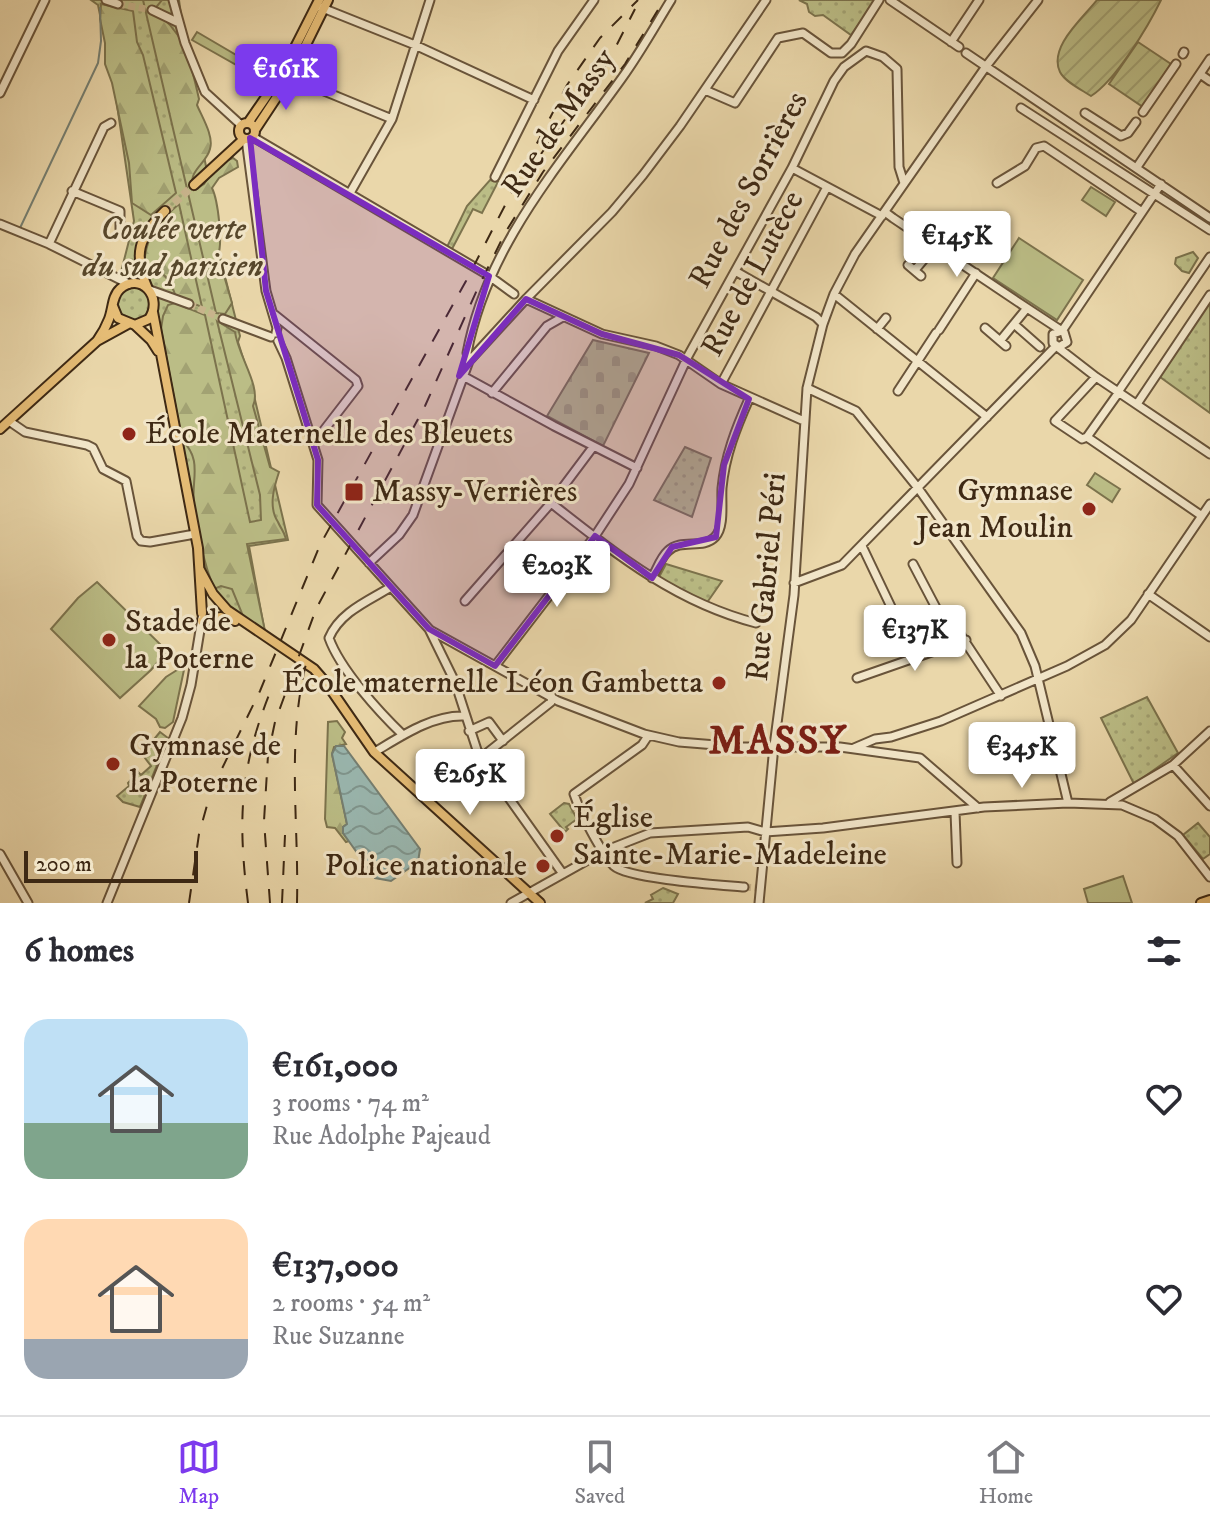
<!DOCTYPE html>
<html lang="en">
<head>
<meta charset="utf-8">
<style>
	:root { --surface:#fff; --page:#f2f2f3; --text:#2b2b33; --muted:#7c7c81; --line:#e1e1e2; --accent:#7c3aed }
	body { margin:0; font-family:"IM FELL DW Pica",serif; background:var(--page); color:var(--text); height:100vh; display:flex; flex-direction:column; font-size:30px; white-space:nowrap }
	* { box-sizing:border-box; margin:0 }
	p { font-size:26px; color:var(--muted) }
	.icon { flex:none; width:44px; height:44px; fill:none; stroke:currentColor; stroke-width:2; stroke-linecap:round; stroke-linejoin:round }
	.map { position:relative; height:903px; overflow:hidden }
	.panel { display:flex; flex-direction:column; background:var(--surface); flex:1 }
	.panel>* { flex:none }
	.scale { position:absolute; left:24px; bottom:20px; width:174px; box-sizing:border-box; padding-left:8px; border:4px solid #3e2914; border-top:0; font-size:22px; line-height:28px; white-space:nowrap; color:#3e2914; -webkit-text-stroke:6px #f1e5c8; paint-order:stroke }
	.price { position:absolute; translate:-50% -68px; padding:0 18px; border-radius:8px; background:#fff; color:#222; font-size:26px; line-height:52px; filter:drop-shadow(0 2px 4px #0008) }
	.price::after { content:''; position:absolute; left:50%; top:48px; width:24px; height:18px; margin-left:-12px; background:inherit; clip-path:polygon(0 0,100% 0,50% 100%) }
	.price.current { background:var(--accent); color:#fff }
	ul { padding:0; list-style:none }
	li { display:flex; align-items:center; gap:24px; height:200px; padding:0 24px }
	li span { display:grid; place-items:center; flex:none; width:224px; height:160px; border-radius:24px; color:#555 }
	li>.icon { margin-inline-start:auto }
	span .icon { width:96px; height:96px; fill:#fffc; stroke-width:1 }
	li b { font-size:34px }
	h2 { display:flex; justify-content:space-between; align-items:center; height:96px; padding:0 24px; font-size:34px }
	.dock { display:flex; justify-content:space-around; align-items:center; height:112px; border-top:2px solid var(--line); background:var(--surface); font-size:22px; color:var(--muted) }
	.dock a { display:grid; justify-items:center; gap:4px }
	.dock .current { color:var(--accent) }
	.map>svg:first-child { display:block }
</style>
</head>
<body>
<div class="map">
<svg width="1210" height="903" viewBox="0 0 1210 903">
	<defs>
		<pattern id="grass-dots" width="8" height="8" patternUnits="userSpaceOnUse" patternTransform="scale(2)"><rect width="8" height="8" fill="#bbbd86"/><path d="M2 2h.1M6 6h.1" fill="none" stroke="#a2a273" stroke-width="1.8" stroke-linecap="round"/></pattern>
		<pattern id="forest-firs" width="22" height="20" patternUnits="userSpaceOnUse" patternTransform="scale(2)"><rect width="22" height="20" fill="#bbbd86"/><path d="M5 1l3.5 6h-7zM16 11l3.5 6h-7z" fill="#a2a273"/></pattern>
		<pattern id="cemetery-stones" width="16" height="16" patternUnits="userSpaceOnUse" patternTransform="scale(2)"><rect width="16" height="16" fill="#bbbd86"/><path d="M2 7V4a2 2 0 0 1 4 0v3zM10 15v-3a2 2 0 0 1 4 0v3z" fill="#a2a273"/></pattern>
		<pattern id="garden-furrows" width="10" height="10" patternUnits="userSpaceOnUse" patternTransform="scale(2)"><rect width="10" height="10" fill="#bbbd86"/><path d="M-1 1l2-2M0 10L10 0M9 11l2-2" fill="none" stroke="#a2a273"/></pattern>
		<pattern id="water-waves" width="16" height="10" patternUnits="userSpaceOnUse" patternTransform="scale(2)"><rect width="16" height="10" fill="#9ab8b1"/><path d="M0 5q4-4 8 0t8 0" fill="none" stroke="#7f968f"/></pattern>
	</defs>
	<rect width="100%" height="100%" fill="#ead7aa"/>
	<filter id="stains"><feTurbulence type="fractalNoise" baseFrequency=".0025" numOctaves="4"/><feColorMatrix values="0 0 0 0 .2 0 0 0 0 .09 0 0 0 0 .02 0 0 0 .5 -.17"/></filter>
	<radialGradient id="worn" r=".72"><stop offset=".6" stop-color="#630" stop-opacity="0"/><stop offset="1" stop-color="#630" stop-opacity=".3"/></radialGradient>
	<path fill="url(#grass-dots)" stroke="#7c734d" stroke-width="2" d="M91 0H179L194 107 211 191 214 233 240 336 238 342 251 383 288 540 249 546 265 633C241 618 220 603 207 577L152 288 121 272 134 221 114 84 98 5Z
		M799 0H876L851 35 823 15 815 16 809 12 807 4Z
		M490 180 498 182 482 213 473 209 452 249 447 247 467 206Z
		M1193 252 1198 258 1189 273 1182 271 1175 264 1176 258Z
		M118 304a16 16 0 1 1 32 0a16 16 0 1 1-32 0Z
		M1208 301 1210 303V413L1160 377Z
		M685 447 711 458 692 517 654 500Z
		M666 564 722 581 706 604 658 579Z
		M1147 697 1178 753 1134 784 1101 718Z
		M160 732 168 738 140 807 123 802 117 796 129 786 128 783 138 772 141 775 151 766 142 754Z
		M564 803 569 804 577 819 566 827 568 829 565 832 550 814Z
		M1198 823 1210 837V854L1203 859 1183 835Z
		M663 888 678 894 673 903H645L653 899 651 895Z"/>
	<path fill="url(#forest-firs)" stroke="#7c734d" stroke-width="2" d="M143 0H162L153 11C186 31 191 65 199 99L197 105C202 117 214 136 210 149 206 165 186 171 194 190L204 184 218 164 233 158 237 161 238 167 219 178 212 188C218 200 223 243 218 255L232 303 225 314 216 313Z
		M101 4 133 11 137 42 143 55 176 193 151 215 132 203 129 163 112 83 105 64V43L100 19Z
		M179 204 202 307 176 297C170 279 163 270 144 264 147 233 156 224 179 204Z
		M175 303 205 315 250 522 261 520 260 495 217 321 235 332C238 356 262 387 253 406L270 467 279 472C274 487 268 507 278 522 281 529 284 531 286 539L247 544 265 631 243 616 232 589 221 586 214 589C204 563 197 533 194 504 191 479 203 461 182 440L161 329 163 316 168 305Z
		M337 721 345 732 342 738 346 744 334 747 332 754 347 824 343 827V833L349 841 346 842 335 828 327 827 325 819 328 722Z"/>
	<path fill="url(#cemetery-stones)" stroke="#7c734d" stroke-width="2" d="M593 340 649 353 603 446 547 416Z"/>
	<path fill="url(#garden-furrows)" stroke="#7c734d" stroke-width="2" d="M1097 0H1161C1148 27 1115 81 1091 96 1082 90 1065 82 1060 72 1048 47 1083 18 1097 0Z
		M1138 42 1171 64 1143 107 1109 84Z"/>
	<path fill="#bbbd86" stroke="#7c734d" stroke-width="2" d="M197 32 267 73 263 80 192 40Z
		M1091 187 1115 202 1106 216 1082 200Z
		M1019 238 1083 280 1057 320 993 278Z
		M1095 473 1120 489 1112 502 1087 485Z
		M97 582 167 651 151 670 120 698 51 629 78 598Z
		M185 665 173 722 165 728 160 727 156 719 139 706 166 677Z
		M1123 876 1132 903H1088L1084 889Z"/>
	<path fill="url(#water-waves)" stroke="#757f72" stroke-width="2" d="M336 746H344L420 849 418 862 391 881 375 878 343 833V827L347 824 332 754Z"/>
	<g fill="none" stroke-linecap="round" stroke-linejoin="round">
		<path stroke="#757f72" stroke-width="2" d="M20 228 98 63 101 41 100 8"/>
		<path stroke="#c8b48c" stroke-width="7" stroke-dasharray="7 3.5" stroke-linecap="butt" d="M118 4 152 10
			M189 304 223 319
			M744 887 756 888"/>
		<path stroke="#c8b48c" stroke-width="8" stroke-dasharray="8 4" stroke-linecap="butt" d="M165 211 194 185"/>
		<g stroke="#69543a" stroke-width="11">
			<path id="minor" d="M106 0 118 4
				M173 0 185 43 205 92 241 125
				M890 0 959 47
				M320 7 415 45 534 100
				M152 10 177 22
				M951 42 979 0
				M966 53 1210 218
				M1183 54 1184 52
				M1200 74 1210 81
				M290 77 392 119
				M705 90 735 103 778 38 803 33 831 53H842L851 44 879 0
				M0 93 45 0
				M1021 108 1210 230
				M1143 112 1176 64
				M1085 113 1121 136 1128 133 1136 122
				M253 137 488 275 514 294
				M246 139 266 291 277 328 276 333
				M1137 167 1210 59
				M792 168 882 216
				M495 177 558 51 594 0
				M997 183 1025 166 1036 148 1044 146 1142 212
				M72 191 120 211V229
				M350 193 392 119 430 0
				M885 212 893 218 1027 308 1062 331 1064 332 1067 342 1059 347 1053 343V334L1062 331 1161 184
				M0 224 49 244 129 284
				M49 244 104 127 111 123
				M908 265 921 276
				M915 270 935 246
				M735 271 816 317 823 324
				M150 290 189 304
				M834 294 987 417
				M526 299 602 334 656 346 679 355 721 384 804 421
				M275 315 356 380 358 386 314 443
				M223 319 271 337
				M1014 324 1040 347
				M985 328 1006 346
				M877 329 886 318
				M939 330 976 273
				M278 341 286 358 318 460 317 505 429 629 455 682 477 750 494 777 563 874
				M1000 341 1027 308
				M469 361 526 299 612 212 643 175 680 126 766 0
				M463 376 554 426 637 468
				M721 384 827 187
				M807 388 856 411 918 488 1021 633 1035 666 1068 803
				M898 391 936 333
				M1118 392 1210 257
				M1119 392 1087 437 1202 516
				M492 393 547 326 561 318
				M1137 404 1210 295
				M9 421 25 432 87 445 93 448 103 469 126 481 137 536 141 541 150 542 195 534
				M1087 437 1082 439 1055 421 1096 377
				M551 503C616 554 675 602 756 623
				M862 546 893 611 940 622 960 634 1001 696
				M369 563 399 535 413 515 469 361 467 353C487 245 560 165 622 78 640 53 655 26 671 0
				M913 564 944 623
				M652 578C657 569 661 557 668 551 681 538 703 550 715 537 725 527 721 502 722 488 725 456 736 428 749 399
				M794 583 842 565 1056 346 1096 377 1210 454
				M391 587C368 601 340 612 329 638 340 669 379 712 403 735
				M1148 594 1210 637
				M465 601 551 503 593 447
				M430 630 558 701 644 734 679 742 741 747H840L920 758 978 808
				M877 644 939 622
				M495 666 595 536 629 484 688 356 792 168 834 81 844 67 866 51 883 57 897 69 899 167 904 183
				M857 678 966 640
				M469 731 489 722 503 741
				M648 736 642 745 574 794C580 812 601 853 614 866 628 879 721 885 744 887
				M854 748 875 739 891 737 941 721 1067 666 1105 645 1131 620 1210 504
				M378 750C403 735 433 715 464 716
				M482 757 551 702 552 697
				M1173 765 1210 806
				M1110 802 1173 765 1210 731
				M955 812 957 863
				M0 854 28 903
				M107 903 182 718 191 685 202 618
				M511 903 604 851 650 833 748 827 765 832 823 828 984 807 1068 803 1122 805 1155 819 1178 836 1210 877
				M759 903 774 746 794 595 807 388 823 324 834 294 855 254 987 65 1038 0"/>
		</g>
		<g stroke="#3e2914" stroke-width="12">
			<path id="major" d="M239 131a8 8 0 1 1 16 0a8 8 0 1 1-16 0Z
				M248 123 281 75 319 0
				M255 130 290 77 328 0
				M194 185 244 139
				M148 289C133 255 138 237 165 211
				M153 312 198 548 202 613
				M135 325 151 340 158 351
				M97 341C102 334 106 327 109 319 113 309 112 296 120 289 140 271 164 297 149 319L135 325 118 318 113 306
				M0 429 97 341 128 324
				M200 570 213 594 227 610 314 669 327 684 374 752 540 903
				M202 621 221 617 235 621
				M1201 903 1210 900"/>
		</g>
		<use href="#minor" stroke="#f1e5c8" stroke-width="7"/>
		<use href="#major" stroke="#e5bc75" stroke-width="8"/>
		<path stroke="#3e2914" stroke-width="2" stroke-dasharray="14 14" stroke-linecap="butt" d="M573 116 609 60 635 9
			M541 154 575 105
			M189 903 199 834 211 791 260 691 320 545 466 281 567 85 600 38 638 0
			M248 903C238 823 239 771 269 695
			M270 903 264 821 268 755 275 722 316 609 425 406 477 290 505 233 543 172 625 64 664 0
			M282 903 285 835
			M297 903C299 822 286 740 307 660"/>
	</g>
	<path fill="#7b2cbf" fill-opacity="0.2" stroke="#7b2cbf" stroke-width="6" stroke-linejoin="round" d="M250 138 489 276 459 376 526 299 602 334 679 355 749 399 724 465 716 537 672 547 652 578 595 536 495 666 429 629 317 505 318 460 266 291Z"/>
	<g fill="#8f2418" stroke="#f1e5c8" stroke-width="3">
		<circle cx="129" cy="434" r="8"/>
		<rect x="344" y="482" width="20" height="20" rx="4"/>
		<circle cx="1089" cy="509" r="8"/>
		<circle cx="109" cy="640" r="8"/>
		<circle cx="719" cy="683" r="8"/>
		<circle cx="113" cy="764" r="8"/>
		<circle cx="557" cy="836" r="8"/>
		<circle cx="543" cy="866" r="8"/>
	</g>
	<g text-anchor="middle" dominant-baseline="central" stroke-width="6" stroke-linejoin="round" paint-order="stroke">
		<g font-size="32" fill="#3e2914" stroke="#f1e5c8">
			<text transform="translate(559 123) rotate(-55)">Rue de Massy</text>
			<text transform="translate(749 190) rotate(-62)">Rue des Sorrières</text>
			<text transform="translate(753 274) rotate(-62)">Rue de Lutèce</text>
			<text transform="translate(767 577) rotate(-85)">Rue Gabriel Péri</text>
		</g>
		<g font-size="32" font-style="italic" fill="#57472b" stroke="#f1e5c8">
			<text x="173" y="230">Coulée verte<tspan x="173" dy="37">du sud parisien</tspan></text>
		</g>
		<g font-size="32" fill="#3e2914" stroke="#f1e5c8" text-anchor="start">
			<text x="145" y="434">École Maternelle des Bleuets</text>
			<text x="1073" y="491" text-anchor="end">Gymnase<tspan x="1073" dy="37">Jean Moulin</tspan></text>
			<text x="372" y="492">Massy-Verrières</text>
			<text x="125" y="622">Stade de<tspan x="125" dy="37">la Poterne</tspan></text>
			<text x="703" y="683" text-anchor="end">École maternelle Léon Gambetta</text>
			<text x="129" y="746">Gymnase de<tspan x="129" dy="37">la Poterne</tspan></text>
			<text x="573" y="818">Église<tspan x="573" dy="37">Sainte-Marie-Madeleine</tspan></text>
			<text x="527" y="866" text-anchor="end">Police nationale</text>
		</g>
		<g font-size="40" font-weight="bold" letter-spacing="2" fill="#7a1f14" stroke="#f1e5c8">
			<text x="778" y="742">MASSY</text>
		</g>
	</g>
	<rect width="100%" height="100%" filter="url(#stains)"/>
	<rect width="100%" height="100%" fill="url(#worn)"/>
</svg>
<div class="scale">200 m</div>
<b class="price current" style="left:286px;top:112px">€161K</b>
<b class="price" style="left:957px;top:279px">€145K</b>
<b class="price" style="left:557px;top:609px">€203K</b>
<b class="price" style="left:915px;top:673px">€137K</b>
<b class="price" style="left:1022px;top:790px">€345K</b>
<b class="price" style="left:470px;top:817px">€265K</b>
</div>
<section class="panel">
<h2>6 homes<svg class="icon" aria-label="filters" viewBox="0 0 24 24"><path d="M4 7h16M4 17h16"/><circle cx="9" cy="7" r="2"/><circle cx="15" cy="17" r="2"/></svg></h2>
<ul>
<li><span style="background:linear-gradient(#bfe0f5 65%,#7fa58c 0)"><svg class="icon" aria-label="home" viewBox="0 0 24 24"><path d="M3 11l9-7 9 7M6 9v11h12V9"/></svg></span><div><b>€161,000</b><p>3 rooms · 74 m²</p><p>Rue Adolphe Pajeaud</p></div><svg class="icon" aria-label="heart" viewBox="0 0 24 24"><path d="M12 20l-8-8c-3-5 5-10 8-4 3-6 11-1 8 4z"/></svg></li>
<li><span style="background:linear-gradient(#ffd9b3 75%,#9aa5b1 0)"><svg class="icon" aria-label="home" viewBox="0 0 24 24"><path d="M3 11l9-7 9 7M6 9v11h12V9"/></svg></span><div><b>€137,000</b><p>2 rooms · 54 m²</p><p>Rue Suzanne</p></div><svg class="icon" aria-label="heart" viewBox="0 0 24 24"><path d="M12 20l-8-8c-3-5 5-10 8-4 3-6 11-1 8 4z"/></svg></li>
</ul>
</section>
<nav class="dock">
<a class="current"><svg class="icon" aria-label="map" viewBox="0 0 24 24"><path d="M3 6l6-2 6 2 6-2v14l-6 2-6-2-6 2zM9 4v14M15 6v14"/></svg>Map</a>
<a><svg class="icon" aria-label="saved" viewBox="0 0 24 24"><path d="M7 4h10v16l-5-4-5 4z"/></svg>Saved</a>
<a><svg class="icon" aria-label="home" viewBox="0 0 24 24"><path d="M3 11l9-7 9 7M6 9v11h12V9"/></svg>Home</a>
</nav>
</body>
</html>
